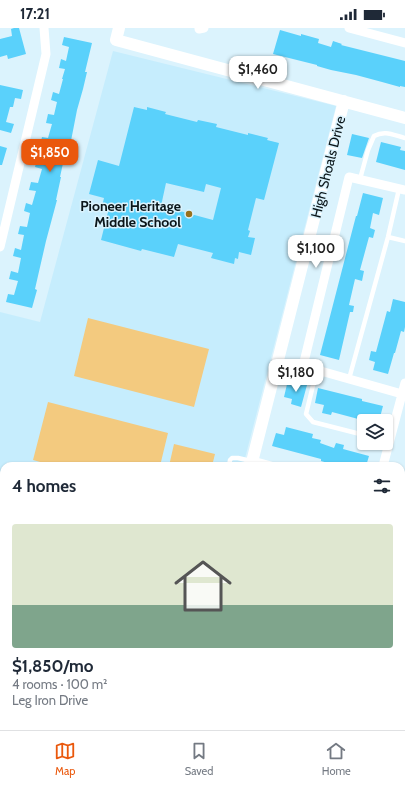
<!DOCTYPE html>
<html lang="en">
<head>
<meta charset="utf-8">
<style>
	:root { --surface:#fff; --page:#f2f2f3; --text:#1f2937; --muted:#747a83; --line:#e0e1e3; --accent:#ea580c }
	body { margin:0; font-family:Cabin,sans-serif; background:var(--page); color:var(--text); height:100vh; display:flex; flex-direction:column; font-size:15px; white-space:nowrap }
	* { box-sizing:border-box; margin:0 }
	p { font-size:13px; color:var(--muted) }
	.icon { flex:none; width:22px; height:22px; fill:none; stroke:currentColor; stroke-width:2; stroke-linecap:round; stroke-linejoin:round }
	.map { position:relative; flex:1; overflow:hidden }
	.side { position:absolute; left:0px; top:434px; width:405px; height:268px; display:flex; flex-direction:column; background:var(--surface); border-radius:12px 12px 0 0; box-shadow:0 1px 3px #0004 }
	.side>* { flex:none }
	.controls { position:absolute; left:357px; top:386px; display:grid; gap:8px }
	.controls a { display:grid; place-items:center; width:36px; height:36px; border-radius:4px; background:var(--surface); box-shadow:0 1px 3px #0004; font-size:20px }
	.price { position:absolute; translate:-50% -34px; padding:0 9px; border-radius:8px; background:#fff; color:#222; font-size:13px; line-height:26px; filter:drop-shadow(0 1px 2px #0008) }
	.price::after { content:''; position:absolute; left:50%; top:24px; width:12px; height:9px; margin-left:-6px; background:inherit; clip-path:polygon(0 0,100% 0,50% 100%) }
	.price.current { background:var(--accent); color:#fff }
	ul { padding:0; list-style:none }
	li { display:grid; align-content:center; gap:8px; height:212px; padding:0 12px }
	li+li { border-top:1px solid var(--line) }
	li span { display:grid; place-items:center; height:124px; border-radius:4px; color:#555 }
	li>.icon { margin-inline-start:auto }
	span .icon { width:72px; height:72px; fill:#fffc; stroke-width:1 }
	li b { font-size:17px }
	h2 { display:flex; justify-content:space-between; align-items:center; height:48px; padding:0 12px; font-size:17px }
	.status { display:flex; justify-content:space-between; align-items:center; height:28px; padding:0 20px; background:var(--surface); direction:ltr }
	.status svg { height:11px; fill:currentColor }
	.dock { display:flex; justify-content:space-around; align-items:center; height:56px; border-top:1px solid var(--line); background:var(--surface); font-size:11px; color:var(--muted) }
	.dock a { display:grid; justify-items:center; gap:2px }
	.dock .current { color:var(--accent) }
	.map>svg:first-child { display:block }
</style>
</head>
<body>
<div class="status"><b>17:21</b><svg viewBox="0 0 49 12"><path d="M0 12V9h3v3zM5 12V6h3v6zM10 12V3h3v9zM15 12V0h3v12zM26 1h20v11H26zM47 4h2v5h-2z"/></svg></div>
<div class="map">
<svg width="405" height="702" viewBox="0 0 405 702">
	<rect width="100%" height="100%" fill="#dbf3fd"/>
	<path fill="#c6edfd" d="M113 23 336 78 243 438H23L7 434 6 438H4V447L0 465V284L40 294Z"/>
	<path fill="#f3ca7f" d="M88 290 209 321 194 379 74 348Z
		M48 374 168 405 160 438H55L33 432Z
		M174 416 215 426 212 438H169Z"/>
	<path fill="#5ad1fb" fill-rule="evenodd" d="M14 0H19L26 26 8 31 7 27 0 29V11L12 8 11 1Z
		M280 2 301 8V6L319 11 318 15 331 19 333 13 342 16 341 17 405 33V59L400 58V59L382 54 356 47 331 42 317 38V37L273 26Z
		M64 9 92 15 85 44H87L83 61 77 82 70 118 67 117 60 149H61L56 172H57L46 213 35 261 37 262 32 280 6 274 8 266 14 267 18 253 9 251 11 243 18 245 21 230 13 228 15 220 21 222 24 207 18 206 20 198 27 199 30 185 24 183 26 175 32 177 36 163 29 162 31 154 38 155 42 141 35 139 37 131 43 132 46 118 40 117 42 109 48 110 52 96 46 95 48 86 54 87 57 74 51 72 53 64 59 66 63 51H62L65 41 59 40 61 31 66 33 69 19 62 17Z
		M0 57 23 62 21 71 15 70 13 79H10L6 94 14 96 11 105 0 102Z
		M134 79 147 82V79L166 84 165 86 197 94 198 92 217 96 216 99 248 107V105L268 110 267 112 279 115 264 172 256 170 248 202 250 203 248 209 255 210 251 227 239 224 238 231 235 230 234 236 211 230 213 225 178 216 174 229 142 221 141 223 101 212 109 180 102 178 104 170 89 166 98 132 119 138ZM166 155 204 164 206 156 221 160 213 192 161 178Z
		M352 106 369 110 362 130 347 127Z
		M381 114 401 119 400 122 405 123V142L376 134Z
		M0 118 7 120 2 137H0Z
		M363 165 383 170 379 187 373 185 370 200 375 202 373 210 369 209 360 242 364 243 362 253 355 251 349 277 354 278 353 284H350L339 332 320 327 350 211 356 188H357Z
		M393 271 405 274V299L404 304 401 303 395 325H394L388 346 373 342 375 334 369 332 371 323 376 324 387 283 390 284Z
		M288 352 307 357 301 379 291 376 292 371 284 369Z
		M318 360 362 371V373L383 378 379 393H361L362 392 332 384 331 387 322 385 324 377 315 375Z
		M286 399 313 406 312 410 321 412 320 415 334 420 336 415 344 417 343 421 369 428 366 438H338L321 433V431L272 418 276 405 284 407Z"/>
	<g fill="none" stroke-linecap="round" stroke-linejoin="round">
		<path stroke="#fff" stroke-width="4.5" d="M360 151 368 122 374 108C385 102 393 107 405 110
			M388 209 405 213
			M317 341 306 386 313 394 364 407
			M349 351 388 209 399 161
			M229 438 230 432 232 430H238L251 433
			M401 570 405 555
			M401 636 405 638
			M237 698 240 702"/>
		<path stroke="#fff" stroke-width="9" d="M199 0V1L204 0
			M349 0 405 15
			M0 219 46 26 44 0
			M402 366 303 338 349 149 405 162
			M252 433 271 438
			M383 438 405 355
			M401 584 405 585
			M0 632 4 633
			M401 691 405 692
			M118 702 119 698"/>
		<path stroke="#fff" stroke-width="12" d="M119 0 116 12 405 90
			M251 438 344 73
			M0 522 4 524
			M189 702 190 698"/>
	</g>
	<circle fill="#98711c" stroke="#dbf3fd" stroke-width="1.5" cx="189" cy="186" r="4"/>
	<g text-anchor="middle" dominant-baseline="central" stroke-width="3" stroke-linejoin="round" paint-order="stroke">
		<g font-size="14" fill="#0b161a" stroke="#dbf3fd">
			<text transform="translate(328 139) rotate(-76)">High Shoals Drive</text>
		</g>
		<g font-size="14" font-weight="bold" fill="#0b161a" stroke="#dbf3fd" text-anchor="end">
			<text x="181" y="178">Pioneer Heritage<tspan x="181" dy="16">Middle School</tspan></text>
		</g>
	</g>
</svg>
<div class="controls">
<a><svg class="icon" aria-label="layers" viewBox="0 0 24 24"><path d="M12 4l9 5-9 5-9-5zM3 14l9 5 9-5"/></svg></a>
</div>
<b class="price" style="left:258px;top:62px">$1,460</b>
<b class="price current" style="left:50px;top:145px">$1,850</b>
<b class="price" style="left:316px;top:241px">$1,100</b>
<b class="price" style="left:296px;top:365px">$1,180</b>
<section class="side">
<h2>4 homes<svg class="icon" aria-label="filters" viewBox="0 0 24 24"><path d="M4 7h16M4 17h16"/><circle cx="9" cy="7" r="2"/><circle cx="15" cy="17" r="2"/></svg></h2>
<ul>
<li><span style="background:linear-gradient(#dfe7d0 65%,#7fa58c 0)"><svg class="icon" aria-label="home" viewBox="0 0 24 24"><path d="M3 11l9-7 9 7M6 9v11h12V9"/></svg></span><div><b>$1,850/mo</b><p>4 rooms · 100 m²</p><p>Leg Iron Drive</p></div></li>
</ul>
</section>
</div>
<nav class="dock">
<a class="current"><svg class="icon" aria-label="map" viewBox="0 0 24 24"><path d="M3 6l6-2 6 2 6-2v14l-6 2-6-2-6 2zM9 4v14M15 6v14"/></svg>Map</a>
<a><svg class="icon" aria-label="saved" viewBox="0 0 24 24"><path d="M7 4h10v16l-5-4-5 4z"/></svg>Saved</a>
<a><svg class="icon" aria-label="home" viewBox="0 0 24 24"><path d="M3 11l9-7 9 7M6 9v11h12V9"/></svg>Home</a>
</nav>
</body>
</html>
